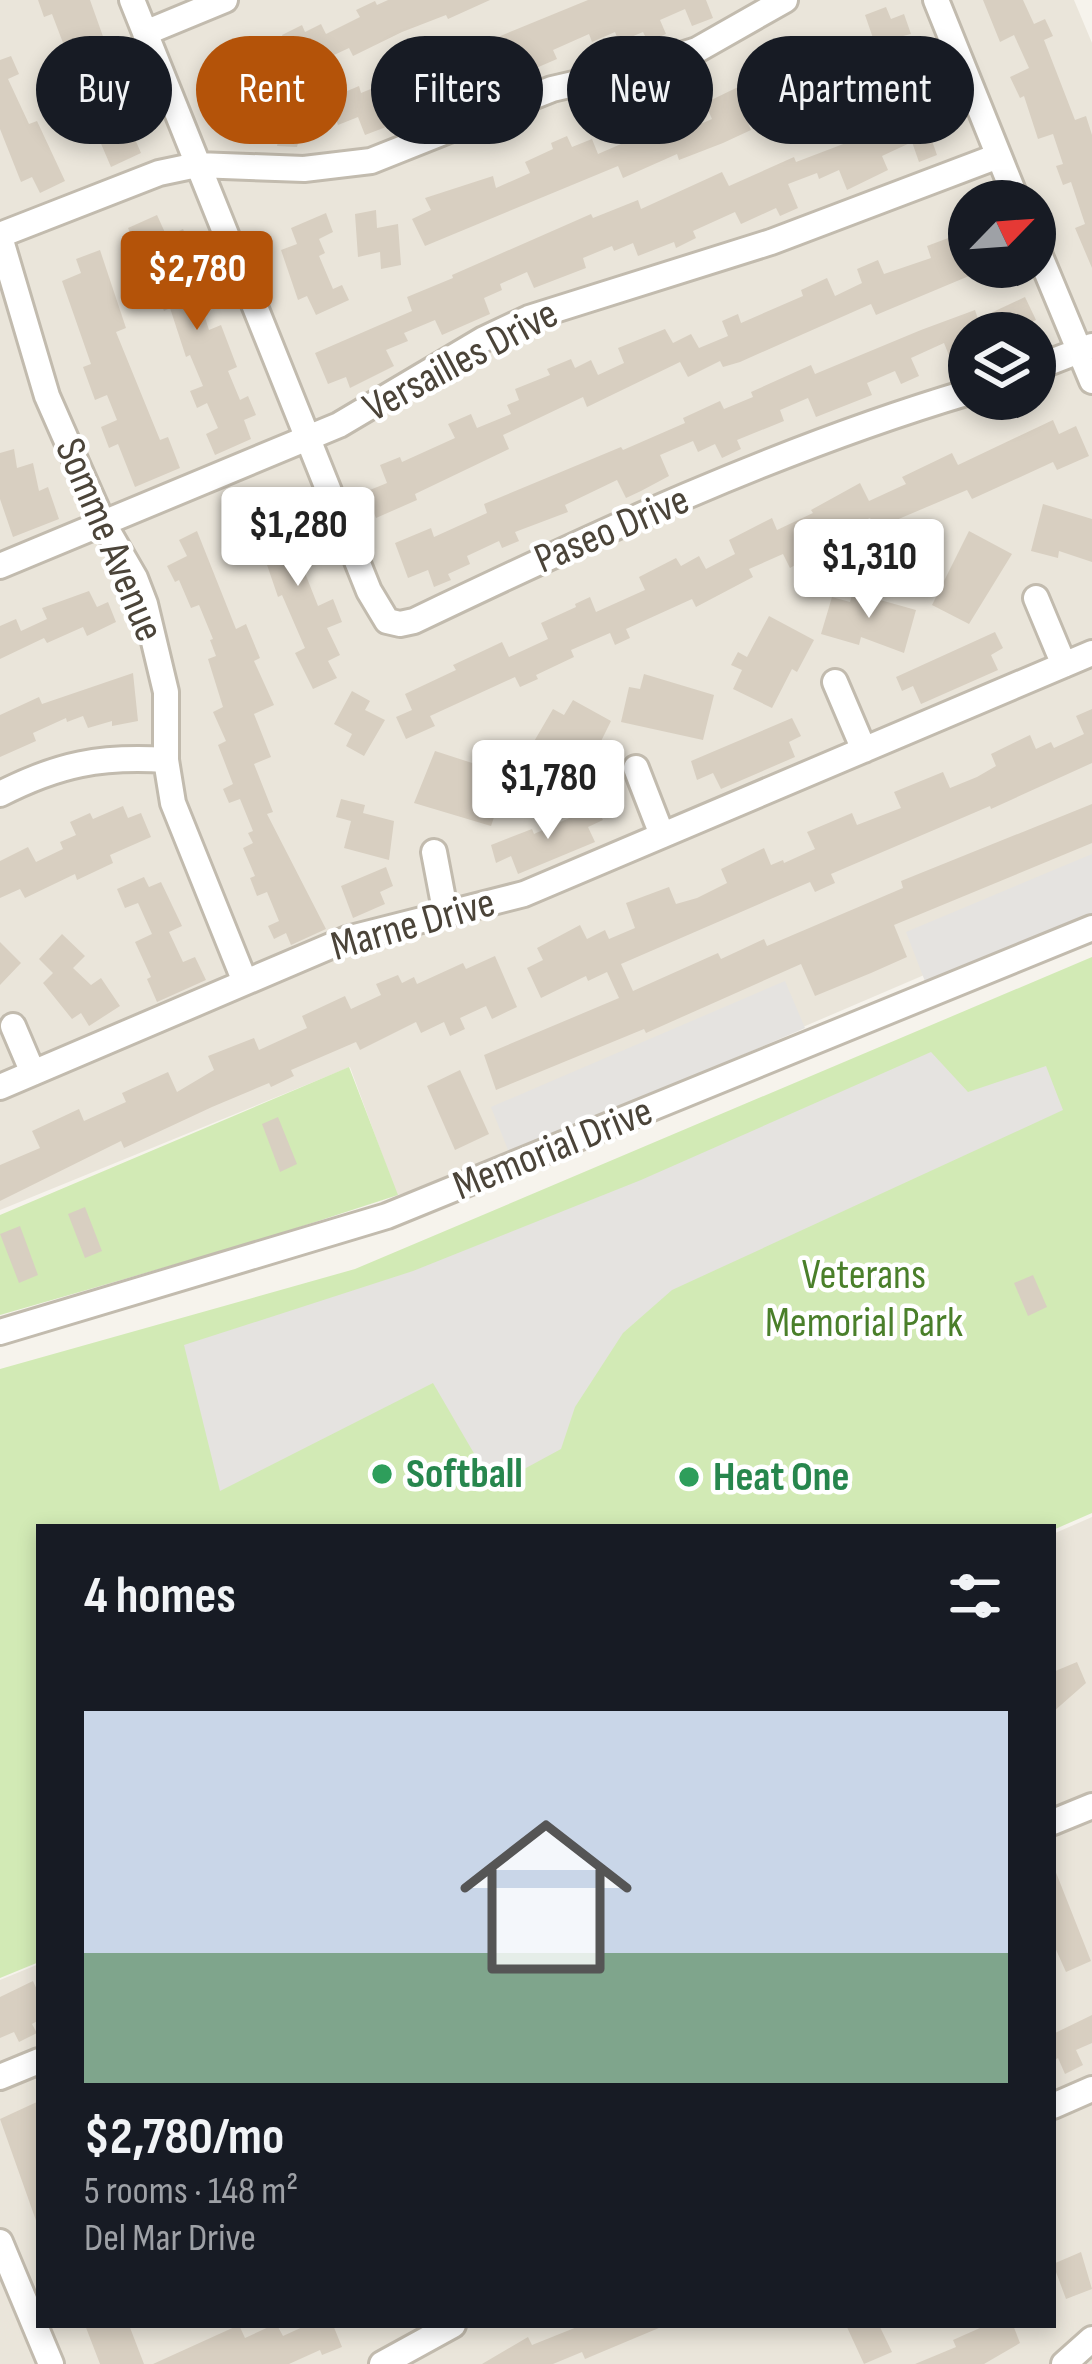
<!DOCTYPE html>
<html lang="en">
<head>
<meta charset="utf-8">
<style>
	:root { --surface:#171b24; --page:#20242c; --text:#f1f3f6; --muted:#9ea1a6; --accent:#b45309 }
	body { margin:0; font-family:"Sofia Sans Condensed",sans-serif; background:var(--page); color:var(--text); height:100vh; display:flex; flex-direction:column; font-size:45px; white-space:nowrap }
	* { box-sizing:border-box; margin:0 }
	p { font-size:39px; color:var(--muted) }
	.icon { flex:none; width:66px; height:66px; fill:none; stroke:currentColor; stroke-width:2; stroke-linecap:round; stroke-linejoin:round }
	.map { position:relative; flex:1; overflow:hidden }
	.side { position:absolute; left:36px; top:1524px; width:1020px; height:804px; display:flex; flex-direction:column; background:var(--surface); border-radius:0px; box-shadow:0 6px 18px #0003 }
	.side>* { flex:none }
	.top-card { position:absolute; left:36px; top:36px; width:1020px; height:108px; display:flex; gap:24px }
	.needle { width:78px; rotate:65deg }
	.tools { position:absolute; left:948px; top:180px; display:grid; gap:24px }
	.tools a { display:grid; place-items:center; width:108px; height:108px; border-radius:50%; background:var(--surface); box-shadow:0 6px 18px #0003; font-size:60px }
	.price { position:absolute; translate:-50% -102px; padding:0 27px; border-radius:12px; background:#fff; color:#222; font-size:39px; line-height:78px; filter:drop-shadow(0 3px 6px #0008) }
	.price::after { content:''; position:absolute; left:50%; top:72px; width:36px; height:27px; margin-left:-18px; background:inherit; clip-path:polygon(0 0,100% 0,50% 100%) }
	.price.on { background:var(--accent); color:#fff }
	ul { padding:0; list-style:none }
	li { display:grid; align-content:center; gap:24px; height:636px; padding:0 48px }
	li span { display:grid; place-items:center; height:372px; border-radius:0px; color:#555 }
	li>.icon { margin-inline-start:auto }
	span .icon { width:216px; height:216px; fill:#fffc; stroke-width:1 }
	li b { font-size:51px }
	h2 { display:flex; justify-content:space-between; align-items:center; height:144px; padding:0 48px; font-size:51px }
	.tag { padding:0 42px; border-radius:54px; background:var(--surface); box-shadow:0 6px 18px #0003; font-size:42px; line-height:108px }
	.tag.on { background:var(--accent); color:#fff }
	.map>svg:first-child { display:block }
</style>
</head>
<body>
<div class="map">
<svg width="1092" height="2364" viewBox="0 0 1092 2364">
	<rect width="100%" height="100%" fill="#f6f3ec"/>
	<path fill="#eae5da" fill-rule="evenodd" d="M0 0H1074L1092 43V903L437 1184 397 1195 350 1067 0 1210ZM969 201H1035V267H969ZM969 333H1035V399H969Z
		M1092 1517V2364H0V1980L39 1964V2325H1053V1534Z"/>
	<path fill="#d2eab5" d="M1092 957V1513L1053 1530 39 1527V1962L0 1978V1369L355 1269Z
		M349 1067 398 1195 263 1239 0 1315V1215Z"/>
	<path fill="#e5e3e0" d="M1092 854V914L926 984 906 932Z
		M785 981 805 1028 510 1155 491 1107Z
		M931 1052 968 1092 1046 1066 1063 1110 672 1290 623 1333 575 1407 561 1449 493 1486 433 1383 220 1491 184 1345 413 1271 641 1180Z"/>
	<path fill="#d8cfc1" d="M38 0H90L105 42 96 46 115 92 124 89 144 135 135 139 141 153 111 167 96 132 100 130 90 102 81 106 61 60 68 56 52 14 44 17Z
		M388 0H490L448 19 446 15 402 32 353 56 349 48 304 69 295 48 289 51 282 35 302 25 305 32 321 24 326 34 360 17 356 10 375 1 377 5Z
		M588 0H706L713 18 692 26 685 9 660 20 666 34 648 42 643 32 619 42 615 32 592 42 589 34 553 50 557 59 513 78 506 61 472 76 473 80 458 85 463 100 444 107 443 104 417 116 412 107 383 120 386 127 365 135 358 117 338 125 328 99 359 86 361 93Z
		M983 0H1023L1034 24 1045 19 1053 36 1044 40 1075 120 1086 116 1092 135V268L1075 228 1085 224 1071 182 1063 185 1056 166 1063 164 1053 134 1038 139 1024 96 1020 98 1010 77 1029 68 1014 35 1000 42Z
		M886 7 891 19 904 14 911 34 903 36 922 75 887 92 875 67 882 64 865 15Z
		M830 36 847 78 802 97 809 112 792 121 785 106 748 123 751 130 723 143 679 160 677 154 623 178 618 166 425 246 412 219 431 210 425 198 493 176 496 188 530 173 525 162 553 149 551 143 567 136 572 147 592 139 598 154 628 141 622 128 636 122 640 131 675 115 682 132 712 119 705 103 771 71 777 83 801 72 795 59 817 50 814 43Z
		M244 41 254 62 244 67 250 79 247 81 259 108 269 104 277 121 244 136 236 116 227 120 208 77 224 69 217 54Z
		M11 56 19 74 8 79 29 124 37 121 65 181 40 193 32 177 21 182 0 129V60Z
		M937 100 948 131 931 138 937 155 919 162 912 142 882 156 888 170 847 190 839 170 819 179 817 173 788 184 798 208 780 216 776 208 741 224 735 212 693 231 696 238 676 248 674 242 638 256 633 243 614 251 612 246 583 258 586 268 534 288 527 272 500 284 502 290 484 298 490 314 442 335 435 320 404 333 408 341 386 350 394 366 350 388 346 377 328 384 315 353 412 311 407 297 453 278 452 275 591 214 593 218 638 200 641 209 722 172 729 186 794 157 796 162 846 143Z
		M283 120 304 121 297 147 277 146Z
		M376 210 377 228 398 224 401 265 381 269 380 252 358 257 355 214Z
		M326 213 333 232 319 239 325 253 319 256 333 289 342 285 349 300 316 315 307 296 298 300 281 250 297 244 291 228Z
		M157 215 167 237 183 229 202 277 193 280 209 330 221 325 237 367 228 371 240 400 248 396 256 415 244 420 251 439 215 455 206 434 218 428 207 403 197 408 190 391 203 386 190 355 186 357 170 308 164 311 151 279 161 275 148 245 137 250 128 228Z
		M969 221V276L876 315 871 304 740 362 723 367 720 361 688 377 680 362 587 407 583 397 503 435 509 449 415 494 417 500 376 518 365 492 387 483 380 465 400 457 402 462 455 438 448 424 471 414 477 428 511 414 507 405 519 400 515 389 550 375 547 369 571 359 575 368 591 360 598 375 624 363 618 348 665 329 673 343 691 334 699 348 728 336 722 321 738 314 741 323 803 296 801 290 827 278 835 296 862 283 857 269 878 260 884 274 931 258 927 246 951 237 948 230Z
		M100 250 126 328 116 332 160 440 168 437 180 468 135 487 118 444 109 448 101 427 117 420 107 395 95 400 83 367 91 364 62 281 81 273 76 259Z
		M1025 297 1036 320 1009 333H969V350L950 358 944 343 911 358 919 376 901 384 895 371 867 383 872 395 816 417 808 398 780 410 784 421 737 440 741 449 722 458 715 444 698 452 693 441 660 455 669 476 641 491 626 498 617 480 565 505 568 512 515 532 519 541 502 548 499 541 467 556 470 564 448 574 451 580 434 587 428 570 408 578 395 543 431 528 434 537 487 513 484 504 621 447 623 450 685 423 683 418 720 401 724 409 753 397 751 392 811 365 815 374 921 330 975 310 978 319Z
		M1053 420 1059 434 1076 426 1089 456 1057 470 1053 462 972 499 967 490 875 529 870 518 836 533 840 540 790 568 783 554 749 569 753 577 696 607 692 599 626 629 630 638 615 645 610 633 571 650 574 657 536 675 538 679 520 687 515 677 430 716 435 726 406 739 396 717 412 710 405 694 456 670 453 665 502 642 509 657 548 639 541 623 576 607 575 604 590 597 596 612 645 590 639 577 676 558 681 566 699 556 706 569 735 554 729 540 772 518 777 530 813 513 811 510 860 483 869 501 906 484 902 477 952 453 958 465Z
		M14 449 17 468 33 463 39 491 48 487 59 519 13 537 0 499V453Z
		M281 500 287 520 300 515 305 532 301 534 313 563 303 568 318 606 333 599 342 622 327 628 340 655 328 661 337 678 313 689 295 653 305 648 282 595 278 597 249 512Z
		M1043 504 1092 519V562L1059 551 1058 558 1031 551Z
		M197 531 236 629 246 624 260 658 254 661 274 705 254 714 271 757 254 764 273 812 267 814 326 929 291 945 286 933 274 939 268 926 279 921 267 892 257 896 250 878 255 876 243 848 253 843 248 833 253 831 240 799 229 803 223 789 233 784 218 745 226 741 213 712 223 707 208 659 216 656 210 640 213 639 199 605 191 608 179 580 175 582 167 566 187 556 179 540Z
		M969 531 1012 554 969 624 932 605Z
		M854 588 874 594 873 598 916 610 904 653 861 637 859 645 821 634 832 597 850 602Z
		M89 591 97 607 108 602 116 622 87 636 83 627 47 643 44 638 0 659V626L16 619 21 631 47 619 42 608Z
		M769 616 814 640 797 672 792 669 772 708 733 689 742 670 731 665 738 652 747 657Z
		M995 632 1003 648 991 655 998 670 921 704 913 686 902 691 896 677Z
		M133 673 138 721 112 726V721L88 728 83 716 67 722 66 718 33 733 36 741 0 757V715L39 697 42 704Z
		M644 674 714 695 703 740 621 722 629 687 640 689Z
		M352 691 370 701 365 710 385 720 364 756 346 746 352 734 334 724Z
		M573 700 611 721 572 800 530 779 541 756 529 750 553 709 564 715Z
		M1092 709V763L991 809 990 806 831 874 835 883 815 892 810 882 621 964 633 991 718 953 721 959 764 939 767 946 903 888 901 881 1092 804V843L894 925 907 957 871 973 815 996 801 964 646 1033 644 1029 496 1090 484 1055 619 998 607 972 588 981 586 976 541 998 527 968 543 960 537 948 580 925 587 939 605 930 609 939 635 928 626 903 669 887 676 904 697 898 727 883 721 869 764 848 771 865 783 860 784 863 815 849 807 832 852 813 857 825 901 808 894 792 943 772 950 788 977 777 996 766 991 754 1030 735 1036 749 1051 742 1054 748 1084 734 1076 716Z
		M792 718 801 736 789 742 795 757 721 789 713 773 697 780 691 761Z
		M435 751 497 771 491 790 502 794 491 826 414 803Z
		M341 799 365 805 363 813 394 821 389 860 344 848 351 821 336 817Z
		M123 806 128 818 141 813 151 837 110 855 113 863 77 880 75 874 25 898 20 889 0 898V861L28 847 36 862 63 849 60 842 76 835 70 822 90 813 93 819Z
		M596 806 603 820 588 827 595 842 518 874 511 856 496 863 491 845 532 829 534 834Z
		M386 867 393 886 380 892 385 904 353 918 341 886Z
		M144 877 149 887 161 882 182 926 169 932 183 962 195 957 206 980 157 1002 147 979 151 977 135 942 152 934 138 903 125 908 117 889Z
		M62 934 85 956 73 968 91 985 101 978 120 1006 89 1026 81 1013 72 1019 43 983 53 973 39 959Z
		M0 942 21 963 0 985Z
		M495 956 517 1007 492 1019 486 1006 460 1018 465 1029 450 1036 444 1022 421 1033 416 1022 360 1050 356 1042 291 1070 294 1076 271 1087 269 1083 212 1107 124 1148 121 1141 0 1201V1165L40 1148 32 1131 79 1109 84 1121 126 1102 122 1093 168 1072 177 1092 214 1070 208 1056 254 1038 259 1050 307 1028 302 1016 345 996 351 1009 381 995 376 984 398 975 402 983 414 977 417 984 463 963 466 969Z
		M460 1070 489 1134 455 1150 427 1086Z
		M278 1117 297 1164 280 1172 262 1124Z
		M85 1207 102 1251 85 1258 68 1214Z
		M20 1226 38 1275 19 1283 0 1234Z
		M1033 1275 1047 1307 1028 1316 1014 1283Z
		M1077 1662 1086 1683 1053 1712V1672Z
		M1053 1865 1091 1961 1066 1972 1053 1943Z
		M33 1981 39 1994V2020L32 2024 37 2033 19 2042 14 2032 0 2038V1997Z
		M1092 2015V2043L1076 2050 1083 2065 1065 2074 1058 2058 1053 2061V2034Z
		M39 2101V2229L0 2119Z
		M1081 2252 1092 2289 1066 2299 1053 2264Z
		M85 2325H129L144 2364H100Z
		M239 2325 245 2338 273 2325H277L283 2336 307 2325H333L342 2347 322 2355 320 2350 289 2364H153Z
		M582 2325H666L585 2359 582 2352 553 2364H482L528 2337 532 2345Z
		M846 2325H879L892 2352 864 2364Z
		M979 2325H1013L1020 2343 984 2364H915L956 2347 953 2340 980 2328Z"/>
	<g fill="none" stroke-linecap="round" stroke-linejoin="round">
		<g stroke="#c2bbae" stroke-width="30">
			<path id="minor" d="M132 0 369 591 387 621 400 624 414 621C594 535 777 449 969 392
				M936 0 1017 201
				M145 33 225 0
				M0 235 159 173 197 165 304 169 371 161 552 89 634 70 697 50 785 0
				M0 237 47 396 102 521 135 578 145 604 166 692V760L173 803 245 982
				M1035 244 1092 381
				M1035 368 1092 346
				M0 566 339 425 484 339 529 318 771 242 998 156
				M1036 598 1064 665
				M835 682 864 750
				M636 768 662 835
				M0 794C59 764 100 756 166 760
				M434 852 446 915
				M13 1026 33 1073
				M0 1087 347 939 524 894 1092 653
				M0 1332 387 1216 1092 928
				M1053 1822 1092 1806
				M0 2077 39 2061
				M1053 2106 1092 2089
				M0 2242 51 2364
				M382 2364 453 2325
				M1064 2364 1092 2339"/>
		</g>
		<use href="#minor" stroke="#fff" stroke-width="24"/>
	</g>
	<g fill="#2e9e5b" stroke="#fff" stroke-width="4.5">
		<circle cx="382" cy="1474" r="12"/>
		<circle cx="689" cy="1477" r="12"/>
	</g>
	<g text-anchor="middle" dominant-baseline="central" stroke-width="9" stroke-linejoin="round" paint-order="stroke">
		<g font-size="42" fill="#4b4439" stroke="#fff">
			<text transform="translate(461 361) rotate(-28)">Versailles Drive</text>
			<text transform="translate(612 530) rotate(-23)">Paseo Drive</text>
			<text transform="translate(109 540) rotate(67)">Somme Avenue</text>
			<text transform="translate(413 925) rotate(-16)">Marne Drive</text>
			<text transform="translate(553 1149) rotate(-22)">Memorial Drive</text>
		</g>
		<g font-size="42" fill="#4a7f2a" stroke="#fff">
			<text x="864" y="1275">Veterans<tspan x="864" dy="48">Memorial Park</tspan></text>
		</g>
		<g font-size="42" font-weight="bold" fill="#27864d" stroke="#fff" text-anchor="start">
			<text x="406" y="1474">Softball</text>
			<text x="713" y="1477">Heat One</text>
		</g>
	</g>
</svg>
<div class="tools">
<a><svg class="needle" viewBox="-14 -14 28 28"><path d="M0-13l5 13h-10z" fill="#e53935"/><path d="M0 13l5-13h-10z" fill="#9ea1a6"/></svg></a>
<a><svg class="icon" aria-label="layers" viewBox="0 0 24 24"><path d="M12 4l9 5-9 5-9-5zM3 14l9 5 9-5"/></svg></a>
</div>
<b class="price on" style="left:197px;top:333px">$2,780</b>
<b class="price" style="left:298px;top:589px">$1,280</b>
<b class="price" style="left:869px;top:621px">$1,310</b>
<b class="price" style="left:548px;top:842px">$1,780</b>
<div class="top-card">
<a class="tag">Buy</a>
<a class="tag on">Rent</a>
<a class="tag">Filters</a>
<a class="tag">New</a>
<a class="tag">Apartment</a>
</div>
<section class="side">
<h2>4 homes<svg class="icon" aria-label="filters" viewBox="0 0 24 24"><path d="M4 7h16M4 17h16"/><circle cx="9" cy="7" r="2"/><circle cx="15" cy="17" r="2"/></svg></h2>
<ul>
<li><span style="background:linear-gradient(#c9d6e8 65%,#7fa58c 0)"><svg class="icon" aria-label="home" viewBox="0 0 24 24"><path d="M3 11l9-7 9 7M6 9v11h12V9"/></svg></span><div><b>$2,780/mo</b><p>5 rooms · 148 m²</p><p>Del Mar Drive</p></div></li>
</ul>
</section>
</div>
</body>
</html>
